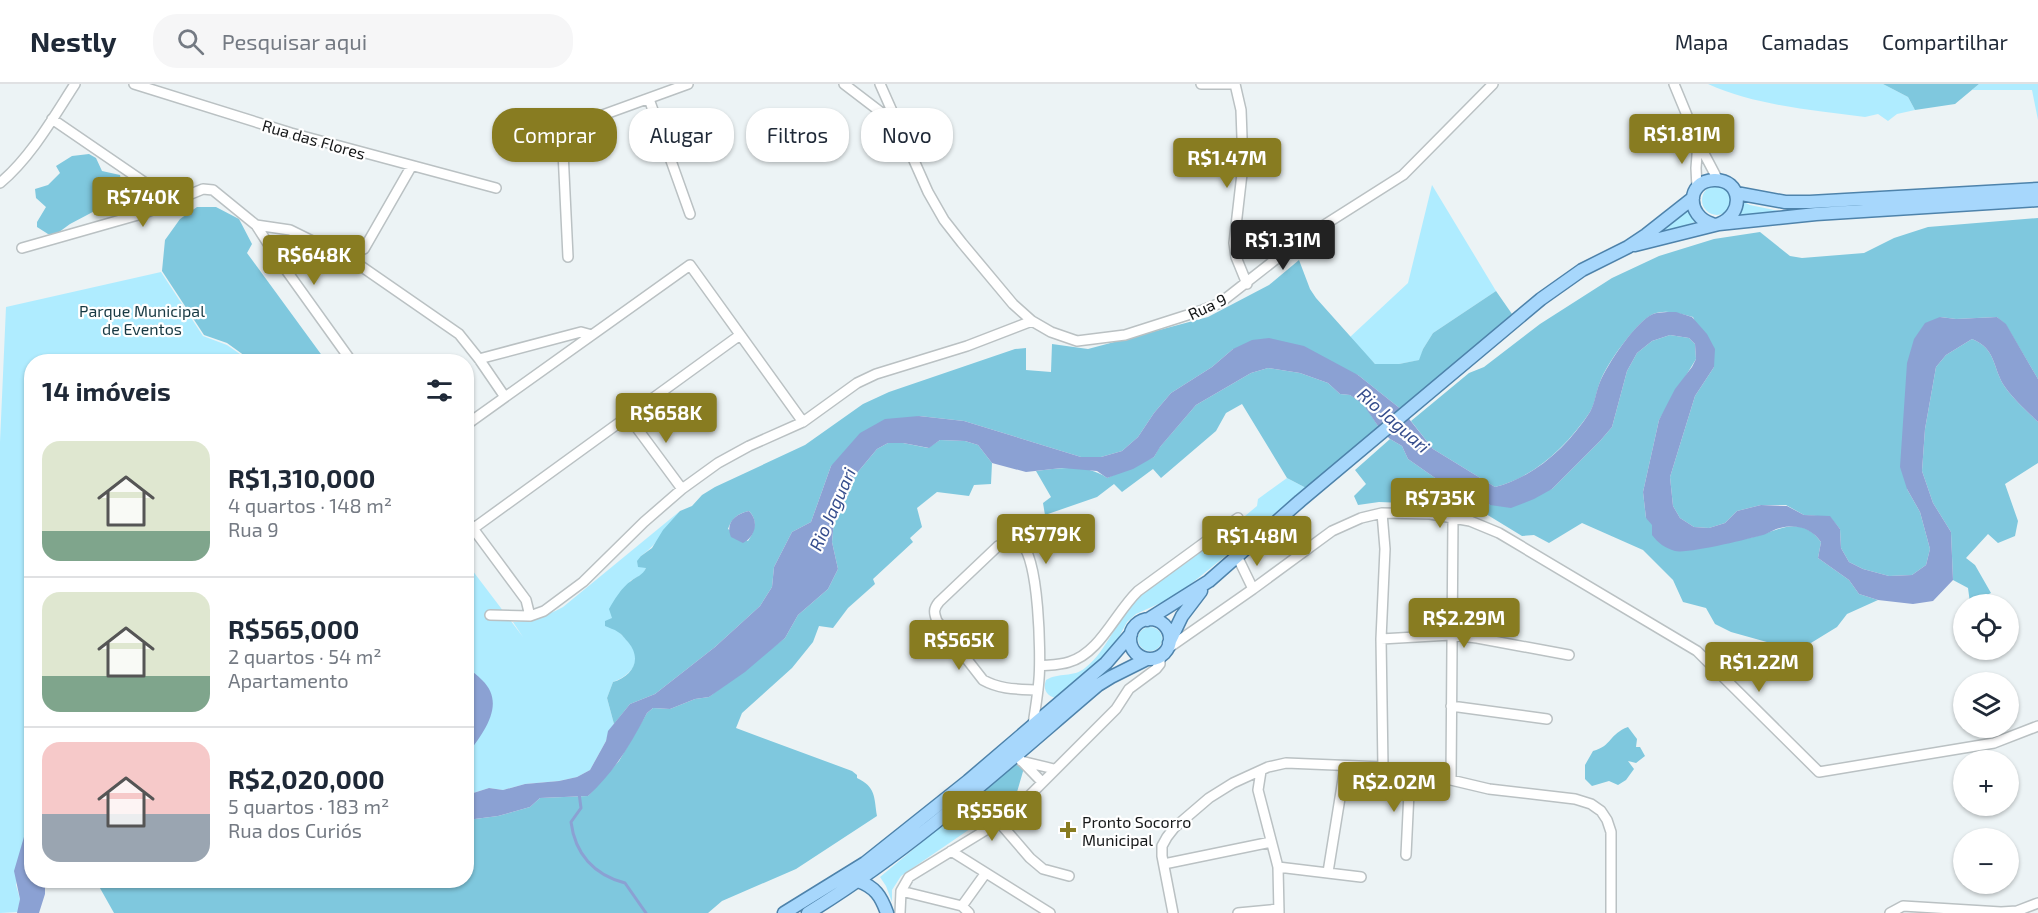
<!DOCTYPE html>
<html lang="pt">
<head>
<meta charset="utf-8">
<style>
	:root { --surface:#fff; --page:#f6f6f7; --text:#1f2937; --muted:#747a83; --line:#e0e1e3; --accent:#887c21 }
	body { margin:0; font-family:"Exo 2",sans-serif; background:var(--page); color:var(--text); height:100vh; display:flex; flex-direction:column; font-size:22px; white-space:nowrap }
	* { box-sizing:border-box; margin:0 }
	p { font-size:20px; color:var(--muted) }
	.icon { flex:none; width:33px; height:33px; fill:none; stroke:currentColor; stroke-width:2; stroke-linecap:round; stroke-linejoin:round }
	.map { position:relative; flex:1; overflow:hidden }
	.side { position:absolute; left:24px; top:270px; width:450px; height:534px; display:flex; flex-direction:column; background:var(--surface); border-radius:24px; box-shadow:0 2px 4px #0004 }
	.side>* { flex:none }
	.hud { position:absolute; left:492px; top:24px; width:570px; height:54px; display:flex; gap:12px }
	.tools { position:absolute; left:1953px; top:510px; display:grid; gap:12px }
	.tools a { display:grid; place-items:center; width:66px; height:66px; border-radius:50%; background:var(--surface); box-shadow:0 2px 4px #0004; font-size:30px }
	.price { position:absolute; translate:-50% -51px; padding:0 14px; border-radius:6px; background:var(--accent); color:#fff; font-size:20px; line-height:39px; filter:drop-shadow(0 2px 3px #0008) }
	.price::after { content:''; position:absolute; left:50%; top:36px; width:18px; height:14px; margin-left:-9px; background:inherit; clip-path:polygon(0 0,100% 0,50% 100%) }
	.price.on { background:#222; color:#fff }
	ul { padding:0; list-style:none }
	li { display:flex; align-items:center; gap:18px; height:150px; padding:0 18px }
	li+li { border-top:2px solid var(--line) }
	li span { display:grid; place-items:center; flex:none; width:168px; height:120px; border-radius:18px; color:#555 }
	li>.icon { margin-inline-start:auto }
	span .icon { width:72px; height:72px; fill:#fffc; stroke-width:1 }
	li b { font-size:26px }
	h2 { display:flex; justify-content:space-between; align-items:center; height:72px; padding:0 18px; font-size:26px }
	.pill { padding:0 21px; border-radius:24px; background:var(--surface); box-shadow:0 2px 4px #0004; font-size:21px; line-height:54px }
	.pill.on { background:var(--accent); color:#fff }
	header { display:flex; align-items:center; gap:36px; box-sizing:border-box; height:84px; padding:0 30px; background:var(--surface); border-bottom:2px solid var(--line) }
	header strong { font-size:28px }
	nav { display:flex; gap:33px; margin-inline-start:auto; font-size:21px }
	.search { width:420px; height:54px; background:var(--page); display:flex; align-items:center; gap:15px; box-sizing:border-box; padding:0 21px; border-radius:24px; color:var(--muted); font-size:22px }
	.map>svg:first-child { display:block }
</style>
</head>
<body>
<header>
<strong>Nestly</strong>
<div class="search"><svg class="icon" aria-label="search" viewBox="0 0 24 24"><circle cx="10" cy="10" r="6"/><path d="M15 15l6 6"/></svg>Pesquisar aqui</div>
<nav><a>Mapa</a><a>Camadas</a><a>Compartilhar</a></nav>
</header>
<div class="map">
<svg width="2038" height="829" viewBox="0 0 2038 829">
	<rect width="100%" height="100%" fill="#ecf3f5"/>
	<path fill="#afecff" d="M1708 0H1883L1908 13 1915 26 1897 30 1888 37 1878 30 1865 33C1813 26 1757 22 1708 0Z
		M1979 0H2038V36L2032 6H1972Z
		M1702 116a15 15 0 1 1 30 0a15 15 0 1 1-30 0Z
		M1432 101 1496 207 1433 249 1423 265 1420 276 1399 280H1375L1349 254 1408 199Z
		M1739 116 1750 121 1783 128 1736 134Z
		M1690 123 1701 136 1654 152Z
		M161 188 203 252 227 261 250 277 32 278 31 729 28 738 16 801 20 815 18 828 0 829V358L6 223Z
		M1287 394 1308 405 1176 512 1136 530 1127 538 1107 575 1058 614C1048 614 1042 606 1046 596 1059 588 1073 594 1085 584 1108 566 1116 535 1137 515 1152 500 1172 489 1189 477 1212 460 1234 441 1257 422L1258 415Z
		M680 427C667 442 657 461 641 472L646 484 643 490 630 497 619 548C624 553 629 558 633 564 642 581 627 593 613 598L607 614 614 640 609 647 606 657 590 686 577 693 559 697 525 700 503 706 489 704 467 711 466 478 523 553 513 538C532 537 546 532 563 523Z
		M1138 555a12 12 0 1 1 24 0a12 12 0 1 1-24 0Z
		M974 722 986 734 901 792 892 806V818L886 802 880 793 940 743 955 738Z"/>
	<path fill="#7fc8de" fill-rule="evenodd" d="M1883 0H1979L1955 20 1915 26 1908 13Z
		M89 70 96 74 102 87 120 91 123 107 106 121 70 140 55 151 48 150 37 143V138L46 123 36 114 35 105 48 101 60 89 56 82 72 72Z
		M197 123H216L239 135 252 160 247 169 326 277H252L227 259 204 251 162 187 165 156 180 135Z
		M2038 134V295L2006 241 1997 233 1956 235 1940 233 1907 405 1920 428 1930 465 1926 481 1912 491 1889 492 1863 485 1849 478 1841 464 1840 445 1830 433 1804 431 1786 421H1761L1737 427 1725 439 1709 444 1694 443 1680 434 1673 422 1670 393 1695 312 1714 283 1693 233C1680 229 1665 225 1653 230 1636 238 1606 281 1600 298 1596 308 1595 320 1590 328 1567 362 1535 393 1495 403L1433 365 1411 337 1469 289 1484 283 1540 240 1612 194 1659 172 1714 155 1760 148 1790 172 1802 174 1864 169 1894 154 1928 143Z
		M1299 176 1310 205 1316 214 1375 280H1399L1419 276 1423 265 1433 249 1496 207 1512 230 1402 326 1358 291 1233 265 1212 283 1171 309 1154 329 1138 353 1122 367 1101 373H1081L964 337 919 332 831 382 811 438 792 448 774 483 772 503 760 522 715 563 655 610 630 620 614 640 607 614 613 598C632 592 643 576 628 558 625 555 622 550 618 548 614 545 609 544 605 542V537L612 534 609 525C614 516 622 503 631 497 637 492 642 492 646 484L638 483 637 477 641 472 652 464 663 446 680 427 692 422 702 411 715 403 805 361 863 320 889 308 1015 265 1026 264V286L1051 288 1052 260 1088 265 1208 233 1269 201ZM749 427C758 436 755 447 748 457L728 445C731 435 738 429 749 427Z
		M1670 251 1689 254 1695 260 1696 275 1659 336 1643 408 1646 434C1668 439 1691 444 1714 449 1722 451 1732 456 1741 455 1771 454 1797 425 1821 458L1818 474 1849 496 1859 510 1878 516 1847 530 1837 543 1806 562 1798 571 1774 560 1731 548 1715 540 1706 524 1683 518 1673 496 1643 466 1582 439 1549 459 1534 451 1522 452 1468 419 1455 427 1428 420 1379 418 1358 421 1354 412 1366 400 1355 386 1390 355 1402 362 1408 375 1448 403 1490 421 1552 405 1600 357 1612 343 1627 287 1637 269 1652 257Z
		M1972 255C1997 265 1992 284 2005 303 2014 316 2027 327 2038 338V379L2005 400 2018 437 2015 452 1998 459 1988 450 1966 474 1975 481 1991 509 1970 519 1968 504 1953 496 1951 448 1933 419 1922 387 1925 345 1936 283 1946 271Z
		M1268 284 1300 289 1328 299 1340 310 1350 311 1363 319 1380 345 1308 405 1287 394 1242 320 1226 329 1216 347 1161 394 1153 385 1122 408 1114 400 1097 413 1045 431 1043 419 1051 413 1036 387C1059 384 1088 380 1107 394L1154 373 1159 364 1196 321 1251 289Z
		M940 356 965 357 978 361 992 379 991 400 974 401 969 412 937 408 917 424 922 443 910 454 913 458 873 495 875 500 848 524 833 544 819 542 813 558 792 584 742 629 736 644 852 687 857 691V694C876 703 874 713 877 732L796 785 722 817 708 829H114L96 797 466 796 467 736 498 732 530 723 540 714 588 712 619 677 647 629 653 624 670 625 695 615 709 613 785 554 798 531 828 505 838 485 832 458 834 436 852 395 877 365 888 359H903L928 364Z
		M1628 643 1637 655 1636 663H1640L1645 672 1636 679 1628 677 1634 685 1626 696 1618 701 1609 697 1592 702 1585 695V681L1593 667C1612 662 1609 650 1628 643Z
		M1018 677 1024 684 1015 715 986 734 974 722 978 711Z"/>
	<path fill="#8ba1d3" d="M1676 228 1692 233 1707 250 1715 265 1714 283 1695 312 1670 393 1673 422 1680 434 1694 443 1709 444 1725 439 1737 427 1761 421 1787 422 1804 431 1830 432 1840 445 1841 464 1849 478 1863 485 1889 492 1912 491 1926 481 1930 465 1920 428 1907 405 1900 383 1907 279 1914 255 1925 239 1940 233 1956 235 1997 233 2006 240 2038 295V338C2027 327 2014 316 2005 303 1992 284 1997 265 1972 255L1946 271 1936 283 1925 345 1922 387 1933 419 1951 448 1953 496 1933 517 1913 520 1878 516 1859 510 1849 496 1818 474 1821 458C1811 444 1797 440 1780 444 1774 445 1769 449 1763 451 1748 455 1688 470 1675 467 1665 464 1658 459 1652 451V441L1646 434 1643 408 1659 336 1675 305 1692 283 1696 275 1695 260 1689 254 1670 251 1652 257 1637 269 1627 287 1612 343 1600 357 1552 405 1534 415 1511 424 1490 421 1448 403 1408 375 1402 362 1390 355 1380 345 1363 320 1350 311 1340 310 1328 299 1300 289 1268 284 1251 289 1196 321 1160 363 1154 373 1133 385 1107 394 1097 387 1062 384 1026 388 992 379 978 361 965 357 940 356 929 364 903 359H888L877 365 852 395 834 436 832 458 838 485 828 505 798 531 785 554 745 588 709 613 695 615 670 625 653 624 647 629C631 660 614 688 588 712L540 714 530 723 498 732 467 736V711L489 704 503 706 525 700 559 697 577 693 590 686 606 657 608 647 630 620 655 610 715 563 760 522 772 503 774 483 792 448 811 438 831 382 860 349 885 335 919 332 964 337 1081 373H1101L1122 367 1138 353 1154 329 1171 309 1212 283 1233 265 1252 256 1269 254 1304 262 1358 291 1402 326 1433 365 1495 403C1535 393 1568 362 1590 328 1595 319 1596 307 1600 298 1607 281 1636 237 1653 230 1659 228 1669 228 1676 228Z
		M749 427C759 437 756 452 743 459L731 453C725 439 735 430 749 427Z
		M467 585C473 587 477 591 482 596 507 620 483 649 467 671Z
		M31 729 32 796 45 797V810L39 829H17L20 815 14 787Z"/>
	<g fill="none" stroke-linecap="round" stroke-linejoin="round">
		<path stroke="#8ba1d3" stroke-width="3" d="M579 709 581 724 571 738C575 770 594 791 625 799L646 829"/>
		<g stroke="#bac1c3" stroke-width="12">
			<path id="minor" d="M134 0 291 49 496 104
				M844 0 895 39
				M880 0 928 108 944 136 962 159 1013 220 1032 237 1051 248 1077 257 1125 251 1200 227 1220 219 1299 157 1403 91 1493 0
				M1201 0H1235
				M1235 0 1241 26 1243 81 1234 159 1236 173 1247 200
				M1674 0 1698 58 1718 96
				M649 15 690 130
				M52 35 163 111 168 119
				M562 46 568 173
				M531 57 688 0
				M0 99C31 73 53 34 75 0
				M1697 104 1696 84 1698 58
				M256 141 290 146 355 178 459 250 479 275 505 313
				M22 164 145 129 203 105 213 106 256 141 276 172 352 278
				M364 165 411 83
				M479 275 581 248 592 251
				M628 332 682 405
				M466 341 690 181 803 338
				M1382 429 1385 465 1381 555 1383 683
				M466 435 526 516 530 532
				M474 444 740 251
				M1237 472 1253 505
				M490 531 530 532 544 527 583 498 644 438 682 405 718 379 749 362 803 338 857 299 876 290 967 262 1032 237
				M1381 555 1451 551 1477 554 1569 571
				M1167 565 1253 505 1332 447 1361 434 1382 429 1430 430 1470 437 1499 449 1697 567 1819 688 1994 659 2038 642
				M1040 582C1049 581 1060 581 1069 578 1100 569 1115 529 1138 507L1238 434
				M1451 622 1547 635
				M1033 641C1035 626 1038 610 1039 595 1041 572 1039 472 1021 460 1018 458 1011 458 1008 457L998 462 939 518C933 525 934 529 937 537L983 596C1001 606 1018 605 1038 606
				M1016 671 1042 698
				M1021 677 1054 685
				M1261 687 1258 706 1278 783 1279 829
				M1451 696 1453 433
				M999 738 1030 774 1043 785 1069 792
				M951 767 1050 829
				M1406 771 1410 687
				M1164 780 1271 758
				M1278 783 1361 793
				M1328 788 1345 683
				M901 807 962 822 969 829
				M962 822 985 790
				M900 829 901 807 909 793 999 738 1018 723 1116 625 1129 605 1156 585 1160 580V572
				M1173 829 1162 772V762L1167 753 1174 744 1209 714 1233 699 1268 683 1286 679 1383 683 1451 696 1489 705 1575 715 1591 720 1601 727 1607 736 1611 748V829
				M1238 829 1279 825
				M1890 829 1903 822 2001 828 2017 827 2038 819"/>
		</g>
		<g stroke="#4e83ab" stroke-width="15">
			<path id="major" d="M1736 109 1785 118H1810L2038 105
				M1719 140 1816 130 2038 116
				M1635 161 1719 140C1745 130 1742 95 1714 96 1686 97 1686 132 1712 140
				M1130 555a20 20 0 1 1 40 0a20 20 0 1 1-40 0Z
				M1147 536 1209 497 1300 417 1541 215 1582 186 1628 163 1646 151 1693 114
				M1169 559 1182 532 1201 507
				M858 797C875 803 881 812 887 829
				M784 829 865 779 968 697 1106 579 1131 550
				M808 829C913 765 1004 681 1098 601L1111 593 1147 575"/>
		</g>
		<use href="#minor" stroke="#fff" stroke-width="9"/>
		<use href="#major" stroke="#a7d7fc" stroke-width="12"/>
	</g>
	<path fill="#887c21" stroke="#fff" stroke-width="2" d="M1065 737h6v6h6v6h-6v6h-6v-6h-6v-6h6z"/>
	<g text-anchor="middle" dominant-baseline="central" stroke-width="4.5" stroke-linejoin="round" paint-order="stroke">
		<g font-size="16" fill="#151718" stroke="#fff">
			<text transform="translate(314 55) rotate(16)">Rua das Flores</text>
			<text transform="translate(1207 222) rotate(-25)">Rua 9</text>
		</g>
		<g font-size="16" fill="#173943" stroke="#fff">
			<text x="142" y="226">Parque Municipal<tspan x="142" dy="18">de Eventos</tspan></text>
		</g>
		<g font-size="16" fill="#151718" stroke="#fff" text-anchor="start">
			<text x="1082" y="737">Pronto Socorro<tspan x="1082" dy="18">Municipal</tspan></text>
		</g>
		<g font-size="18" font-style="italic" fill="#364e8d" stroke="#fff">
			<text transform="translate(1394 336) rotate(41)">Rio Jaguari</text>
			<text transform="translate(832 425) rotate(-66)">Rio Jaguari</text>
		</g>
	</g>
</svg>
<div class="tools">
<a><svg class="icon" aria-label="locate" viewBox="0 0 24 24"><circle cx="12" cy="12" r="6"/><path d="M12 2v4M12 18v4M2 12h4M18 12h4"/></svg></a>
<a><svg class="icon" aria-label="layers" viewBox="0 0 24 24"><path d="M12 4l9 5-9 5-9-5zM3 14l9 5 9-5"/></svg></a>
<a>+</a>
<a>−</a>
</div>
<b class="price" style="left:1682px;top:81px">R$1.81M</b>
<b class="price" style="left:1227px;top:105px">R$1.47M</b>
<b class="price" style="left:143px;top:144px">R$740K</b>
<b class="price on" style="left:1283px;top:187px">R$1.31M</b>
<b class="price" style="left:314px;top:202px">R$648K</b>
<b class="price" style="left:666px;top:360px">R$658K</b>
<b class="price" style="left:1440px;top:445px">R$735K</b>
<b class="price" style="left:1046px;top:481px">R$779K</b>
<b class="price" style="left:1257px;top:483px">R$1.48M</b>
<b class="price" style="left:1464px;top:565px">R$2.29M</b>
<b class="price" style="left:959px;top:587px">R$565K</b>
<b class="price" style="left:1759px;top:609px">R$1.22M</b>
<b class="price" style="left:1394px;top:729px">R$2.02M</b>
<b class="price" style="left:992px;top:758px">R$556K</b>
<div class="hud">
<a class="pill on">Comprar</a>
<a class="pill">Alugar</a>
<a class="pill">Filtros</a>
<a class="pill">Novo</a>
</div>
<section class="side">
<h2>14 imóveis<svg class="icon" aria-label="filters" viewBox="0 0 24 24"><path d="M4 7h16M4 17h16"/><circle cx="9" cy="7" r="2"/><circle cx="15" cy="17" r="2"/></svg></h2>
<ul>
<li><span style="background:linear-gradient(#dfe7d0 75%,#7fa58c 0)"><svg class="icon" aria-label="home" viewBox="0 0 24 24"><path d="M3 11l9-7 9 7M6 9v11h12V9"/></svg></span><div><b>R$1,310,000</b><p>4 quartos · 148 m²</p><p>Rua 9</p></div></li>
<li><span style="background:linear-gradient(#dfe7d0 70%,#7fa58c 0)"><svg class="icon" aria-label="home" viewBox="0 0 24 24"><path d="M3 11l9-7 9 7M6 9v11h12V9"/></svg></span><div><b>R$565,000</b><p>2 quartos · 54 m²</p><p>Apartamento</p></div></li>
<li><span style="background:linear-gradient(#f6c9c9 60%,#9aa5b1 0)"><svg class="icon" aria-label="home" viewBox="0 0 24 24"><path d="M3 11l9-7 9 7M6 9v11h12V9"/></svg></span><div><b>R$2,020,000</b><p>5 quartos · 183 m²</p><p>Rua dos Curiós</p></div></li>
</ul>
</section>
</div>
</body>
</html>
